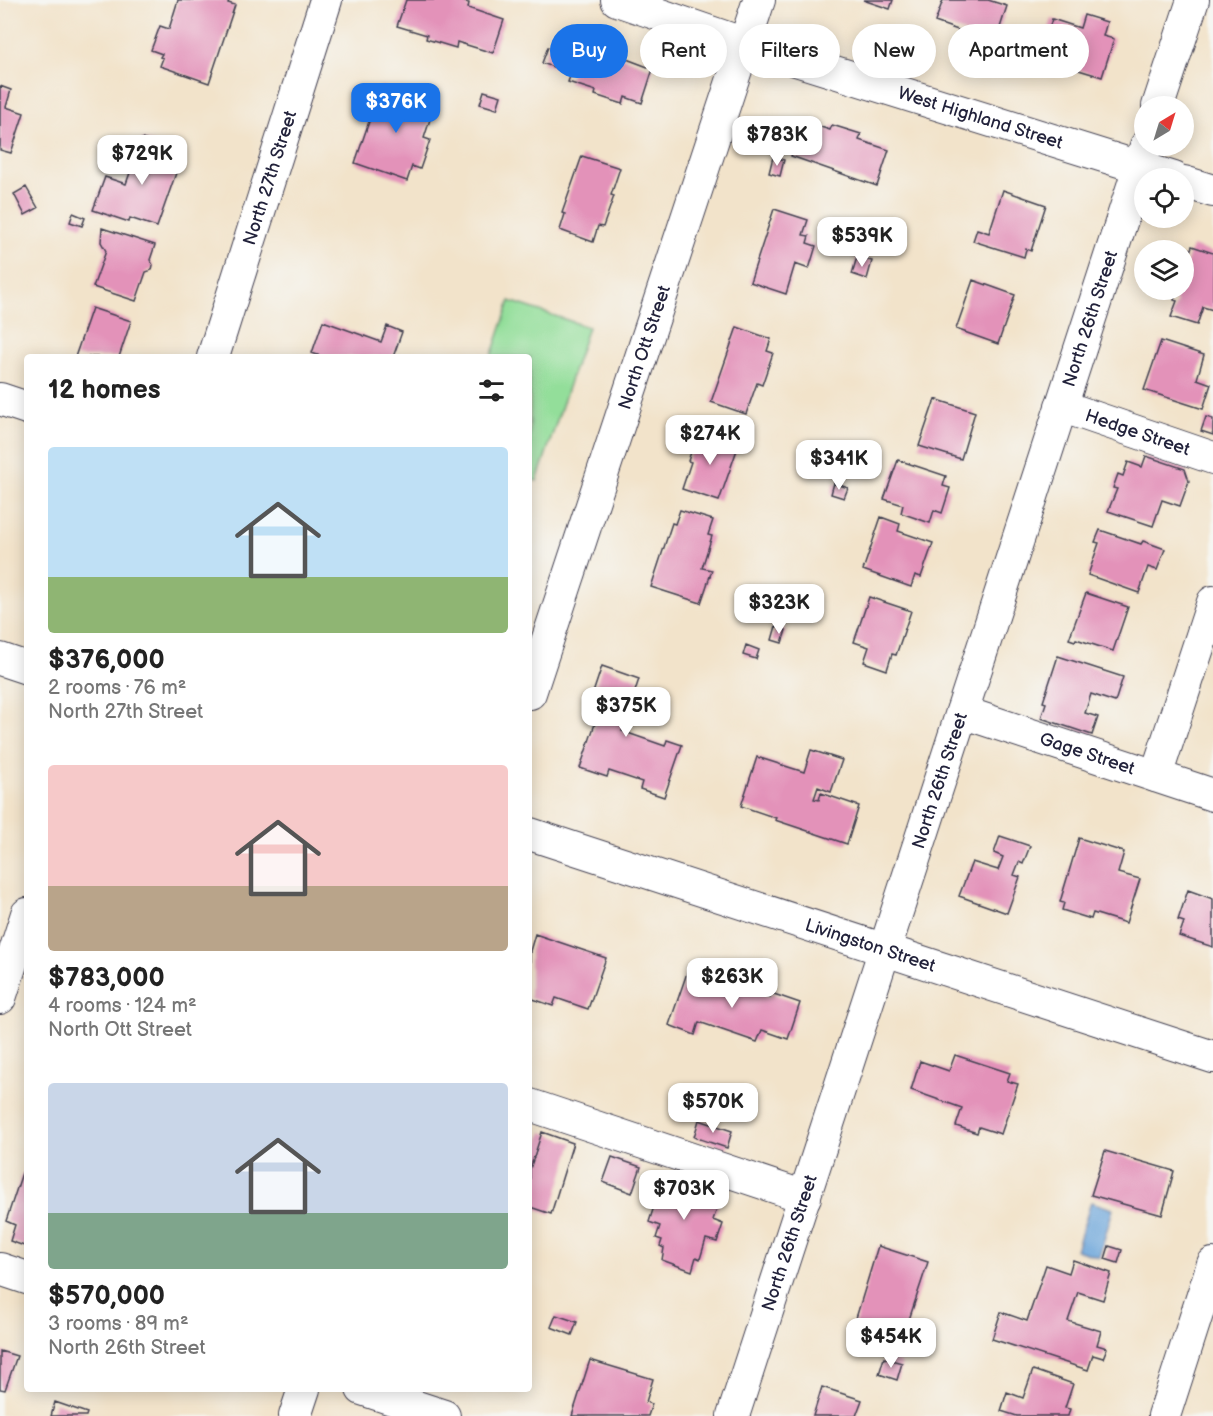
<!DOCTYPE html>
<html lang="en">
<head>
<meta charset="utf-8">
<style>
	:root { --surface:#fff; --page:#f6f6f6; --text:#222; --muted:#767676; --accent:#1a73e8 }
	body { margin:0; font-family:"Balsamiq Sans",sans-serif; background:var(--page); color:var(--text); height:100vh; display:flex; flex-direction:column; font-size:22px; white-space:nowrap }
	* { box-sizing:border-box; margin:0 }
	p { font-size:20px; color:var(--muted) }
	.icon { flex:none; width:33px; height:33px; fill:none; stroke:currentColor; stroke-width:2; stroke-linecap:round; stroke-linejoin:round }
	.map { position:relative; flex:1; overflow:hidden }
	.panel { position:absolute; left:24px; top:354px; width:508px; height:1038px; display:flex; flex-direction:column; background:var(--surface); border-radius:6px; box-shadow:0 3px 15px #0003 }
	.panel>* { flex:none }
	.hud { position:absolute; left:550px; top:24px; width:570px; height:54px; display:flex; gap:12px }
	.needle { width:39px; rotate:38deg }
	.controls { position:absolute; left:1134px; top:96px; display:grid; gap:12px }
	.controls a { display:grid; place-items:center; width:60px; height:60px; border-radius:50%; background:var(--surface); box-shadow:0 3px 15px #0003; font-size:30px }
	.price { position:absolute; translate:-50% -51px; padding:0 14px; border-radius:12px; background:#fff; color:#222; font-size:20px; line-height:39px; filter:drop-shadow(0 2px 3px #0008) }
	.price::after { content:''; position:absolute; left:50%; top:36px; width:18px; height:14px; margin-left:-9px; background:inherit; clip-path:polygon(0 0,100% 0,50% 100%) }
	.price.selected { background:var(--accent); color:#fff }
	ul { padding:0; list-style:none }
	li { display:grid; align-content:center; gap:12px; height:318px; padding:0 24px }
	li span { display:grid; place-items:center; height:186px; border-radius:6px; color:#555 }
	li>.icon { margin-inline-start:auto }
	span .icon { width:108px; height:108px; fill:#fffc; stroke-width:1 }
	li b { font-size:26px }
	h2 { display:flex; justify-content:space-between; align-items:center; height:72px; padding:0 24px; font-size:26px }
	.chip { padding:0 21px; border-radius:27px; background:var(--surface); box-shadow:0 3px 15px #0003; font-size:21px; line-height:54px }
	.chip.selected { background:var(--accent); color:#fff }
	.map>svg:first-child { display:block }
</style>
</head>
<body>
<div class="map">
<svg width="1213" height="1416" viewBox="0 0 1213 1416">
	<rect width="100%" height="100%" fill="#f6f6f2"/>
	<filter id="ink" filterUnits="userSpaceOnUse"><feTurbulence type="fractalNoise" baseFrequency=".0167" numOctaves="2"/><feDisplacementMap in="SourceGraphic" scale="12" xChannelSelector="R" yChannelSelector="G"/><feConvolveMatrix kernelMatrix="1 2 1 2 8 2 1 2 1" color-interpolation-filters="sRGB"/></filter>
	<filter id="wash" filterUnits="userSpaceOnUse"><feTurbulence type="fractalNoise" baseFrequency=".008" numOctaves="4" result="noise"/><feDisplacementMap in="SourceGraphic" scale="24" xChannelSelector="R" yChannelSelector="G"/><feGaussianBlur stdDeviation="1.35" result="paint"/><feColorMatrix in="noise" values="0 0 0 0 0 0 0 0 0 0 0 0 0 0 0 0 0 1.4 0 .05"/><feComposite in="paint" operator="in"/></filter>
	<g filter="url(#wash)">
		<rect width="100%" height="100%" fill="#f2e3ca"/>
		<path fill="#93de9a" stroke="#5a806a" stroke-width="1.5" d="M510 301 588 327 537 481 530 479V357H491Z"/>
		<path fill="#6aa4da" stroke="#46638a" stroke-width="1.5" d="M1091 1202 1113 1209 1099 1257 1076 1250Z"/>
		<g id="blocks">
			<path fill="#e392b9" d="M178 0H229L228 3 235 5 209 83 160 66 163 58 160 57 162 54 151 50 160 26 169 29Z
				M406 0H459L469 3 468 8 504 20 493 53 457 42 456 48 426 39 427 35 397 26Z
				M863 0H893L890 9Z
				M943 0H988L1007 6 995 43 935 22Z
				M1084 15 1107 22 1103 36 1114 39 1102 77 1039 58 1052 19 1080 28Z
				M581 45 607 54 608 52 653 69 642 103 625 97 623 104 595 95 596 91 568 82Z
				M548 47 565 53 559 69 542 63Z
				M0 86 11 90 6 107 24 113 11 153 0 150Z
				M381 86 435 104 424 138 430 140 420 169 412 166 407 181 355 163Z
				M484 91 501 96 497 109 480 104Z
				M802 121 830 130 832 125 861 134 859 140 889 150 877 186 791 156Z
				M142 139 183 153 157 227 130 218 129 222 93 210 105 177 126 184Z
				M582 156 620 168 611 195 614 196 603 227 598 226 593 242 560 230 565 214 562 213Z
				M773 157 784 160 780 176 769 173Z
				M26 187 38 208 25 215 14 194Z
				M1003 190 1046 205 1031 251 1026 249 1024 257 973 241 977 229 989 233Z
				M774 209 808 220 803 235 809 236 807 243 816 246 809 269 795 264 786 294 750 282Z
				M73 213 85 218 82 226 70 222Z
				M102 228 155 245 150 260 153 265 152 270 146 272 136 301 93 287 106 251 101 242Z
				M1192 246 1213 253V310L1203 307 1197 325 1171 317 1177 301 1174 300 1178 290H1184V271Z
				M857 257 872 261 867 279 852 274Z
				M973 280 1015 295 998 344 956 329Z
				M92 308 131 321 119 357H75Z
				M323 321 381 342 387 326 402 332 393 357H323L312 353Z
				M737 327 771 339 767 351 773 353 762 385 757 383 746 414 711 402Z
				M1161 341 1204 355 1197 379 1211 384 1203 409 1144 390Z
				M935 399 975 412 961 459 919 446Z
				M1206 417 1213 419V435L1201 431Z
				M698 431 739 444 719 501 682 489 691 462 688 461Z
				M1146 456 1185 469 1189 481 1180 506 1162 500 1153 526 1108 511 1117 489 1113 488 1118 474 1123 476 1128 462 1142 467Z
				M898 460 946 476 943 486 950 488 942 513 934 510 930 523 901 513 903 505 884 499Z
				M834 483 848 488 844 498 831 494Z
				M680 510 713 520 708 535 712 536 702 568 712 570 701 603 651 587 672 523 675 524Z
				M881 517 900 524 898 531 933 543 921 577 915 575 911 587 863 570Z
				M1100 530 1141 544 1143 541 1165 549 1157 570 1148 567 1139 593 1088 575 1099 543 1095 542Z
				M1086 593 1128 607 1113 651 1076 639 1075 641 1069 639Z
				M869 597 911 611 896 655 892 654 887 670 864 662 869 647 854 642Z
				M776 626 786 630 782 643 772 640Z
				M746 645 759 650 756 659 743 655Z
				M1058 656 1123 677 1115 702 1091 694 1085 713 1098 717 1092 735 1041 718 1046 703 1043 702Z
				M602 666 639 679 622 731 665 746 667 740 682 745 664 797 640 789 642 782 609 771 607 777 580 768 600 709 589 705Z
				M811 750 842 760 831 792 818 787 814 799 819 800 821 793 859 806 847 844 775 820 776 818 741 806 757 757 804 772Z
				M1000 836 1030 846 1023 864 1019 862 1014 875 1020 877 1007 913 959 896 972 862 998 870 1003 857 994 853Z
				M1079 838 1124 852 1118 873 1140 879 1126 923 1093 913 1091 919 1062 910 1064 903 1060 902Z
				M1188 890 1213 899V947L1179 936 1184 922 1178 920Z
				M535 934 606 958 588 1009 556 998 553 1006 530 998V951Z
				M688 970 770 997 771 993 800 1003 788 1039 762 1030 757 1042 699 1022 695 1035 669 1025Z
				M955 1055 1010 1073 1007 1081 1018 1084 1001 1134 979 1127 977 1133 956 1126 962 1108 911 1090 920 1061 949 1071Z
				M699 1120 732 1131 727 1148 694 1137Z
				M542 1132 573 1143 551 1214 530 1207V1169Z
				M1105 1151 1174 1171 1162 1215 1091 1195Z
				M612 1157 641 1167 632 1193 603 1182Z
				M22 1173 27 1175V1247L10 1241 15 1225 6 1221Z
				M677 1173 703 1182 698 1195 719 1203 713 1220 723 1224 717 1242 706 1239 700 1259 696 1257 692 1271 662 1260 664 1248 660 1246 662 1240 656 1238 660 1226 649 1222 658 1194 660 1195 663 1186 665 1187 669 1175 675 1177Z
				M878 1246 928 1262 901 1344 853 1328Z
				M1109 1246 1122 1250 1118 1263 1105 1259Z
				M1073 1260 1111 1273 1103 1300 1078 1292 1068 1321 1101 1331 1097 1345 1107 1348 1103 1358 1093 1355 1088 1370 992 1339 1001 1312 1027 1321 1046 1265 1069 1273Z
				M556 1315 577 1322 572 1335 551 1327Z
				M0 1351 17 1356 5 1390 0 1389Z
				M884 1358 902 1363 897 1380 879 1374Z
				M590 1360 653 1379 646 1402 652 1404 648 1416H572Z
				M1033 1370 1073 1384 1065 1408 1070 1409 1068 1416H1017L1001 1411 1007 1392 1023 1398Z
				M822 1387 862 1400 856 1416H813Z
				M55 1402 87 1413 86 1416H51Z"/>
		</g>
	</g>
	<g filter="url(#ink)">
		<use href="#blocks" fill-opacity="0" stroke="#413f50" stroke-width="1.5"/>
		<g fill="none" stroke-linecap="round" stroke-linejoin="round">
			<g stroke="#413f50" stroke-width="34">
				<g id="minor">
					<path id="s1" d="M617 0 745 44 1174 178"/>
					<path d="M1158 106 1193 0"/>
					<path d="M1184 182 1213 191"/>
					<path id="s2" d="M213 357 326 0"/>
					<path d="M0 399 27 408"/>
					<path id="s3" d="M1061 406 1213 458"/>
					<path d="M0 659 27 668"/>
					<path id="s4" d="M530 693 759 0"/>
					<path id="s5" d="M962 712 1213 795"/>
					<path d="M1156 776 1213 602"/>
					<path id="s6" d="M530 834 1213 1057"/>
					<path d="M0 998 27 914"/>
					<path d="M530 1105 805 1197"/>
					<path d="M0 1269 27 1278"/>
					<path d="M362 1389 444 1416"/>
					<path d="M295 1416 304 1389"/>
					<path id="s7" d="M733 1416 1146 146"/>
					<path d="M1164 1416 1213 1264"/>
				</g>
			</g>
			<use href="#minor" stroke="#fff" stroke-width="32"/>
		</g>
	</g>
	<g text-anchor="middle" dominant-baseline="central" stroke-width="6" stroke-linejoin="round" paint-order="stroke">
		<g font-size="18" fill="#22223b" stroke="#f6f6f2">
			<text stroke="none"><textPath href="#s1" startOffset="382">West Highland Street</textPath></text>
			<text stroke="none"><textPath href="#s2" startOffset="188">North 27th Street</textPath></text>
			<text stroke="none"><textPath href="#s7" startOffset="1154">North 26th Street</textPath></text>
			<text stroke="none"><textPath href="#s4" startOffset="364">North Ott Street</textPath></text>
			<text stroke="none"><textPath href="#s3" startOffset="81">Hedge Street</textPath></text>
			<text stroke="none"><textPath href="#s5" startOffset="132">Gage Street</textPath></text>
			<text stroke="none"><textPath href="#s7" startOffset="668">North 26th Street</textPath></text>
			<text stroke="none"><textPath href="#s6" startOffset="358">Livingston Street</textPath></text>
			<text stroke="none"><textPath href="#s7" startOffset="182">North 26th Street</textPath></text>
		</g>
	</g>
</svg>
<div class="controls">
<a><svg class="needle" viewBox="-14 -14 28 28"><path d="M0-13l5 13h-10z" fill="#e53935"/><path d="M0 13l5-13h-10z" fill="#767676"/></svg></a>
<a><svg class="icon" aria-label="locate" viewBox="0 0 24 24"><circle cx="12" cy="12" r="6"/><path d="M12 2v4M12 18v4M2 12h4M18 12h4"/></svg></a>
<a><svg class="icon" aria-label="layers" viewBox="0 0 24 24"><path d="M12 4l9 5-9 5-9-5zM3 14l9 5 9-5"/></svg></a>
</div>
<b class="price selected" style="left:396px;top:134px">$376K</b>
<b class="price" style="left:777px;top:167px">$783K</b>
<b class="price" style="left:142px;top:186px">$729K</b>
<b class="price" style="left:862px;top:268px">$539K</b>
<b class="price" style="left:710px;top:466px">$274K</b>
<b class="price" style="left:839px;top:491px">$341K</b>
<b class="price" style="left:779px;top:635px">$323K</b>
<b class="price" style="left:626px;top:738px">$375K</b>
<b class="price" style="left:732px;top:1009px">$263K</b>
<b class="price" style="left:713px;top:1134px">$570K</b>
<b class="price" style="left:684px;top:1221px">$703K</b>
<b class="price" style="left:891px;top:1369px">$454K</b>
<div class="hud">
<a class="chip selected">Buy</a>
<a class="chip">Rent</a>
<a class="chip">Filters</a>
<a class="chip">New</a>
<a class="chip">Apartment</a>
</div>
<section class="panel">
<h2>12 homes<svg class="icon" aria-label="filters" viewBox="0 0 24 24"><path d="M4 7h16M4 17h16"/><circle cx="9" cy="7" r="2"/><circle cx="15" cy="17" r="2"/></svg></h2>
<ul>
<li><span style="background:linear-gradient(#bfe0f5 70%,#8fb573 0)"><svg class="icon" aria-label="home" viewBox="0 0 24 24"><path d="M3 11l9-7 9 7M6 9v11h12V9"/></svg></span><div><b>$376,000</b><p>2 rooms · 76 m²</p><p>North 27th Street</p></div></li>
<li><span style="background:linear-gradient(#f6c9c9 65%,#b9a48a 0)"><svg class="icon" aria-label="home" viewBox="0 0 24 24"><path d="M3 11l9-7 9 7M6 9v11h12V9"/></svg></span><div><b>$783,000</b><p>4 rooms · 124 m²</p><p>North Ott Street</p></div></li>
<li><span style="background:linear-gradient(#c9d6e8 70%,#7fa58c 0)"><svg class="icon" aria-label="home" viewBox="0 0 24 24"><path d="M3 11l9-7 9 7M6 9v11h12V9"/></svg></span><div><b>$570,000</b><p>3 rooms · 89 m²</p><p>North 26th Street</p></div></li>
</ul>
</section>
</div>
</body>
</html>
